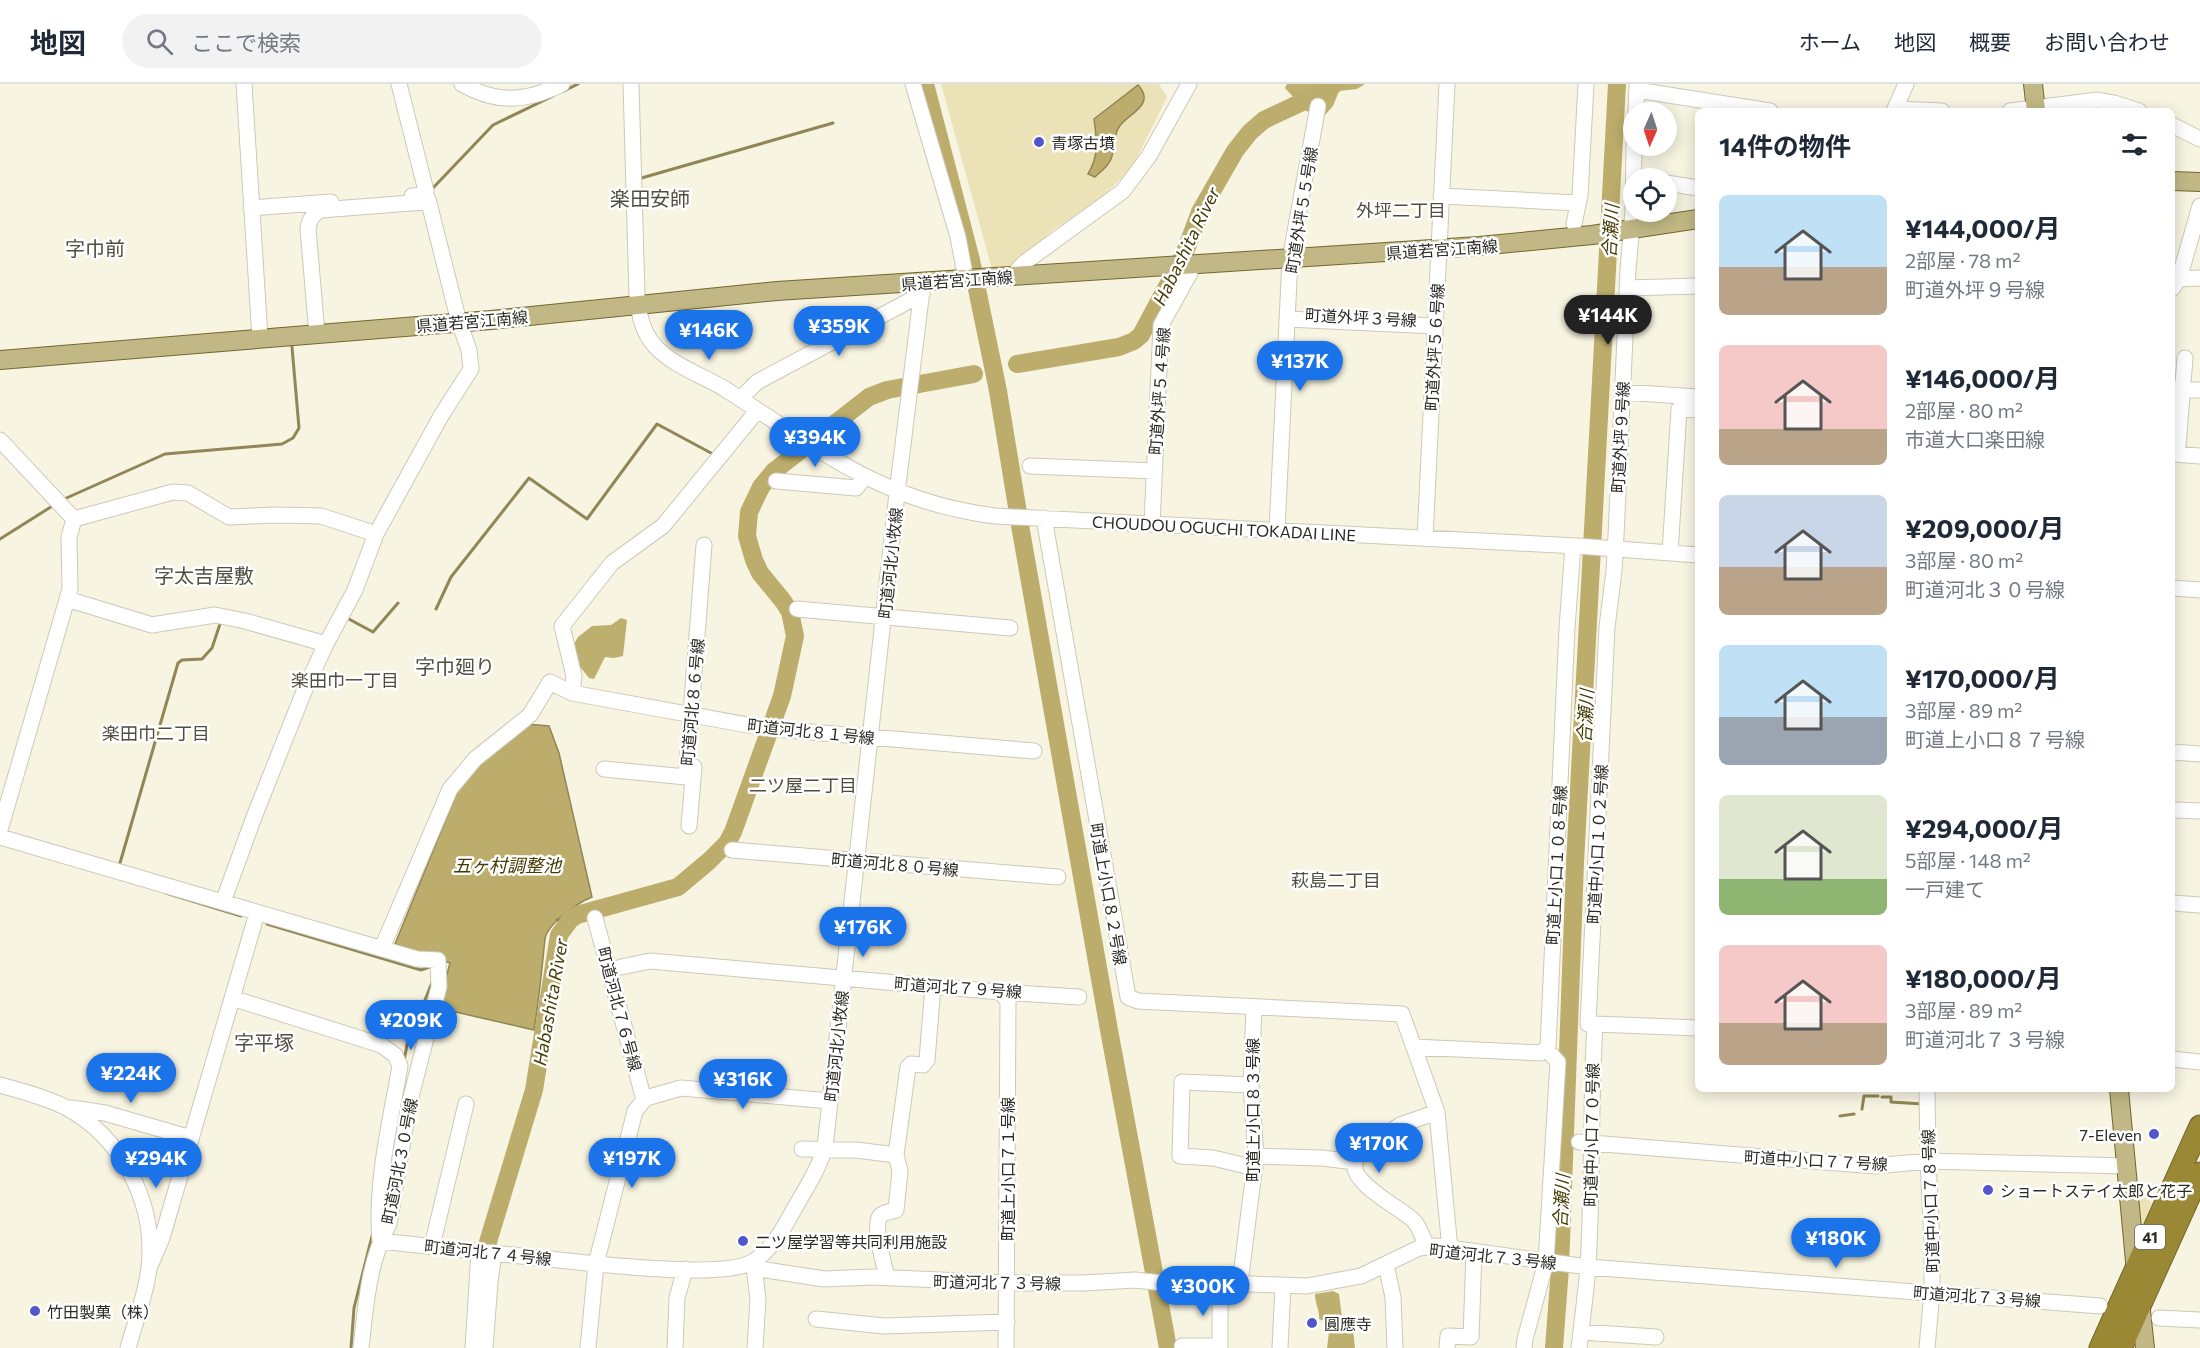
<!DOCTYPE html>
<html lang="ja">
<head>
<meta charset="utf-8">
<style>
	:root { --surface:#fff; --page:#f2f2f3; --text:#1f2937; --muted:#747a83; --line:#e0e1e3; --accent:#1a73e8 }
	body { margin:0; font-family:Commissioner,"Noto Sans JP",sans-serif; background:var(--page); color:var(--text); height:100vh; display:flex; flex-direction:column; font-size:22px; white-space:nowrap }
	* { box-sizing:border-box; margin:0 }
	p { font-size:20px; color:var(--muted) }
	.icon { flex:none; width:33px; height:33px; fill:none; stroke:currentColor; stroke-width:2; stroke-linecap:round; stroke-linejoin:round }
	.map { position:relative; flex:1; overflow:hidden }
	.drawer { position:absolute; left:1695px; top:24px; width:480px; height:984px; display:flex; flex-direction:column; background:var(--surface); border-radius:9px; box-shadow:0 3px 15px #0003 }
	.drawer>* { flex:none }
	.needle { width:39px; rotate:183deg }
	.controls { position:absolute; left:1623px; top:18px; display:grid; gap:12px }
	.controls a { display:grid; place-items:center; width:54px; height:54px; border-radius:50%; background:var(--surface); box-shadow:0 3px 15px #0003; font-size:30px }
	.price { position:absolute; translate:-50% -51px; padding:0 14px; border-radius:21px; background:var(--accent); color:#fff; font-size:20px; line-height:39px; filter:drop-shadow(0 2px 3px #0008) }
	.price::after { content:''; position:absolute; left:50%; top:36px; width:18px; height:14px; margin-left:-9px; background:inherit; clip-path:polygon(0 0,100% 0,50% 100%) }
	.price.active { background:#222; color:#fff }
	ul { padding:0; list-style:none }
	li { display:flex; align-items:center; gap:18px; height:150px; padding:0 24px }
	li span { display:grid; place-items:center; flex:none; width:168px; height:120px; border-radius:9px; color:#555 }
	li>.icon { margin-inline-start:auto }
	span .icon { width:72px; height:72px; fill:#fffc; stroke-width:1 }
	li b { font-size:26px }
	h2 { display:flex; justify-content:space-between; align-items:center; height:72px; padding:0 24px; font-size:26px }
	header { display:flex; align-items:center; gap:36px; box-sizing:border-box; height:84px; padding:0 30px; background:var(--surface); border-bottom:2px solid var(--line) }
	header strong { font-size:28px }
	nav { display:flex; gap:33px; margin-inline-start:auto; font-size:21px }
	.search { width:420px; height:54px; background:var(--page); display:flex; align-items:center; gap:15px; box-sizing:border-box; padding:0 21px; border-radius:33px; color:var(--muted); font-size:22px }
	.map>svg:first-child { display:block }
</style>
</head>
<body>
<header>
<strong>地図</strong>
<div class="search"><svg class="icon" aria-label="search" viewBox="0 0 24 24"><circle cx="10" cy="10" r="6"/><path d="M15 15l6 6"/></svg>ここで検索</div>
<nav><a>ホーム</a><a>地図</a><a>概要</a><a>お問い合わせ</a></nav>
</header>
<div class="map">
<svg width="2200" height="1264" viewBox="0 0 2200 1264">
	<rect width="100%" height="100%" fill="#f7f4e2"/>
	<path fill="#ebe2b8" d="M941 0H1159L1167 13 1132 84 1100 115 1053 146 1008 186 992 185Z
		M2137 1107 2152 1119 2142 1142 2140 1141Z"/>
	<path fill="#bdaf6d" d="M1287 0H1365L1357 5 1339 7 1333 22 1325 31 1306 27 1285 4Z
		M621 534 627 536 623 572 614 574 605 573 594 595 589 594 574 575V560L578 553 592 542 611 541Z
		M1333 1207 1339 1210 1343 1242 1353 1246 1355 1264H1327L1330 1240 1319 1235C1320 1227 1315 1220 1315 1210Z"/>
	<path fill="#bcad6c" stroke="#908656" stroke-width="1.5" d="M1138 1C1157 21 1127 30 1119 43 1113 52 1115 65 1111 75 1108 83 1100 88 1095 93L1088 90C1099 72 1097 56 1094 35Z
		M526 640 549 642 559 669 592 813C579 818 547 840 545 855 542 883 539 916 534 946L438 924 450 879 395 860 457 708 468 686Z"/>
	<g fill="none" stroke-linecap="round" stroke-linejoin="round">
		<path stroke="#908656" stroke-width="3" d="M564 7 578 0
			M638 95 833 39
			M432 105 493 41 553 12
			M62 416 165 370 282 360 293 354 299 344 292 263
			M0 455 54 421
			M436 525 451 493 529 394 587 435 657 340 711 369
			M347 534 373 548 398 519
			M120 779 178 579 182 576 202 575 212 564 221 537
			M166 809 241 832
			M557 836 577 831
			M267 840 421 886 432 882
			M404 977 407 961 433 896
			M1882 1013H1891V1018L1923 1020
			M1862 1025 1864 1012H1878
			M1840 1032 1854 1030
			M351 1264 354 1224 373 1148"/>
		<path stroke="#bcad6c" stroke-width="18" d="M925 0 971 176 998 307 1021 447 1109 946 1168 1264
			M1017 280 1119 263 1134 257 1141 251 1184 171 1200 128 1235 67 1250 48 1264 36 1315 12 1335 0
			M485 1184 488 1158 534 1006 559 851 570 836 577 831 678 803 709 777 727 759 733 748 782 612 795 552 790 528 783 517 760 489 754 476 747 452 749 428 761 403 774 387 869 313 887 306 974 290
			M1554 1264 1560 1184 1575 779 1617 0"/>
		<g stroke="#ccc9b8" stroke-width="17">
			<path id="minor" d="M244 0 260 254
				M399 0 426 107 422 111 412 112
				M462 0C497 20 526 18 562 0
				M631 0 637 212C639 230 642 248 655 262 673 282 702 291 725 305 818 364 881 418 995 432L1577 462 1698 471
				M913 0 958 153 966 195
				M1637 6 1770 27
				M1896 25 1942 27
				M1894 27 1906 0
				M2010 27 2098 16 2114 19 2139 27
				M1636 28 1637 0
				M2172 41 2200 55
				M1666 99 1698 104
				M1441 112 1578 119
				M251 124 331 118
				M1574 140 1580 111 1586 0
				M1011 193 1024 179 1123 107 1149 72 1189 0
				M2179 195 2200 122
				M1627 204 1698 202
				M2172 205 2179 195 2200 194
				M1287 235 1435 242
				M2173 305 2200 306
				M1622 308 1698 313
				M740 315 757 298 922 210
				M0 356 74 435
				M2178 362 2185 274
				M2172 370 2200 372
				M1030 382 1155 387
				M776 397 856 404 864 394
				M1044 434 1128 913 1138 917 1402 930 1437 1028 1450 1165
				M74 435 173 408 188 409 229 433 275 431 321 432 376 450
				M1152 440 1161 241 1190 189V181
				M1277 446 1290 175 1318 22
				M1425 454 1447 0
				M1670 469 1679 325 1698 326
				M2172 504 2200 506
				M67 515 152 541 215 531 245 537 326 560
				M797 525 1010 544
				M572 609 574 592 562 542 612 479 663 442 757 327
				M2172 668 2200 670
				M604 685 686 693 704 461
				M2175 726 2200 727
				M689 742 694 683
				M0 746 70 505 69 453 74 435
				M0 753 417 875 438 876 439 903 409 1021 389 1140C368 1179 366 1221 361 1264
				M732 766 1058 793
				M223 818 254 733 305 605 326 560 355 506 376 450 441 332 471 285 469 266 459 238 428 115 424 118 321 126C313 130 309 135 308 145L317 250
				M2172 819 2200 821
				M595 834 644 1016
				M382 864 450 705 475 675 530 631 550 598 572 609 764 644 1034 667
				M621 883 650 877 1000 908 1079 913
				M1000 908 1008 917 1006 1264
				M232 914 381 961 395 971 400 982C390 1039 375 1099 380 1157L596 1180 635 1027 646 1014 681 1004 830 1017
				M1595 940H1588L1607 543 1614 487 1616 452 1628 186 1633 126 1634 62
				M1414 963 1541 969 1548 963 1567 544 1573 462
				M2172 975 2200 978
				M0 1001C22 1007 45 1013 65 1023 123 1054 156 1120 149 1184 146 1211 135 1238 128 1264
				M1251 1001 1182 998 1180 1072 1213 1074 1255 1084
				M1927 1005 1928 1077 1932 1160V1208L1927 1264
				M72 1024 105 1029 191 1054
				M1579 1058 1875 1082 1928 1077 2126 1082
				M802 1065 856 1066 896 1071
				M1256 1072 1322 1074 1355 1078
				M432 1162 466 1020
				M1427 1163C1423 1155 1420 1143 1414 1137 1403 1125 1350 1100 1355 1079 1356 1074 1358 1067 1360 1062L1376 1058 1400 1041 1437 1028
				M750 1179 759 1185 824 1195 872 1193 1007 1199H1084L1135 1196 1172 1200 1220 1199 1307 1202 1361 1192 1419 1164 1435 1162 1588 1183 2100 1222
				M1386 1181 1393 1213 1395 1264
				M754 1183 758 1215 755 1264
				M149 1184 162 1154 257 829
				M887 1193C884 1181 874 1145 879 1134 881 1128 891 1128 896 1126L900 1087 896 1071 908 983 911 980 923 981 927 976 933 902
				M1240 1199 1256 1072 1251 1001 1254 923
				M2159 1234 2200 1236
				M816 1235 884 1242 1007 1238
				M1581 1248 1656 1253
				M1182 1262H1220V1199
				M473 1264 479 1167
				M485 1264 490 1198 494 1169
				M588 1264 596 1180C629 1183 726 1193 752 1178 774 1165 785 1141 797 1120 808 1101 819 1084 825 1063L897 409 923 198
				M675 1264 677 1214 685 1185
				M1280 1264 1283 1201
				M1447 1264 1448 1252 1471 1253 1474 1168
				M1524 1264 1525 1255 1546 1178 1558 978 1547 966
				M1579 1264C1582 1237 1586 1209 1588 1182 1593 1101 1590 1021 1595 940L1698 944"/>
		</g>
		<g stroke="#73672e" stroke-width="20">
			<path id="major" d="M2033 0 2036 27
				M2172 97 2200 98
				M0 276 491 236 777 207 1479 162 1592 151 1698 135
				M2119 1005 2136 1188
				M2140 1218 2145 1264"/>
		</g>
		<g stroke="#73672e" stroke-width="23">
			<path id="highway" d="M2100 1264 2200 1042
				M2121 1264 2200 1089"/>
		</g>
		<use href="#minor" stroke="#fff" stroke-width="15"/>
		<use href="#major" stroke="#c2b885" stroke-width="18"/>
		<use href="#highway" stroke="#9a8834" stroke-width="21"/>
	</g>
	<g fill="#5355cc" stroke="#fff" stroke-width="2">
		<circle cx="1039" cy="58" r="6"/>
		<circle cx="2154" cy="1050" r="6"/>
		<circle cx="1988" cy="1106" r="6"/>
		<circle cx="743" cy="1157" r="6"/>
		<circle cx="35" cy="1227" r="6"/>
		<circle cx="1312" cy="1239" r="6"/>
	</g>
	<g text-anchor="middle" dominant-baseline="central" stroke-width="5" stroke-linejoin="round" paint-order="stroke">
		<rect fill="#fff" stroke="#6b6a66" stroke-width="1.5" x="2135" y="1141" width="30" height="24" rx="4.5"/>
		<g font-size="15" font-weight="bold" fill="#2b2a24">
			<text x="2150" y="1153">41</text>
		</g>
		<g font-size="16" fill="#2b2a24" stroke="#fff" text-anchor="start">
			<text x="1051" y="58">青塚古墳</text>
			<text x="2142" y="1050" text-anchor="end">7-Eleven</text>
			<text x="2000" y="1106">ショートステイ太郎と花子</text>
			<text x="755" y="1157">二ツ屋学習等共同利用施設</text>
			<text x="47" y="1227">竹田製菓（株）</text>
			<text x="1324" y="1239">圓應寺</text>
		</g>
		<g font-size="16" fill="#2b2a24" stroke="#fff">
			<text transform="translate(1301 126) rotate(-81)">町道外坪５５号線</text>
			<text transform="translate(1442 165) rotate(-4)">県道若宮江南線</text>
			<text transform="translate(957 196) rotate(-4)">県道若宮江南線</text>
			<text transform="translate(1361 233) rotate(3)">町道外坪３号線</text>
			<text transform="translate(472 237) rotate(-5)">県道若宮江南線</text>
			<text transform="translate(1434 263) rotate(-87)">町道外坪５６号線</text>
			<text transform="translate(1159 307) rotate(-86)">町道外坪５４号線</text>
			<text transform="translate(1620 353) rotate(-87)">町道外坪９号線</text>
			<text transform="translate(1224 444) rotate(3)">CHOUDOU OGUCHI TOKADAI LINE</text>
			<text transform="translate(890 479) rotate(-84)">町道河北小牧線</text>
			<text transform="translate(692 618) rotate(-85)">町道河北８６号線</text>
			<text transform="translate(811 647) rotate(6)">町道河北８１号線</text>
			<text transform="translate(1597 760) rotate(-87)">町道中小口１０２号線</text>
			<text transform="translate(895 780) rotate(5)">町道河北８０号線</text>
			<text transform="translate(1556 781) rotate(-87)">町道上小口１０８号線</text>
			<text transform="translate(1109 810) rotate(80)">町道上小口８２号線</text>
			<text transform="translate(958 903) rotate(4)">町道河北７９号線</text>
			<text transform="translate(620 925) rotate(75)">町道河北７６号線</text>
			<text transform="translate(836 962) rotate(-84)">町道河北小牧線</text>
			<text transform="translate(1252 1026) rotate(-90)">町道上小口８３号線</text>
			<text transform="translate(1591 1051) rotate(-89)">町道中小口７０号線</text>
			<text transform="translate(1816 1076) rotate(3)">町道中小口７７号線</text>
			<text transform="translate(399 1077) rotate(-79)">町道河北３０号線</text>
			<text transform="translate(1007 1085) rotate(-90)">町道上小口７１号線</text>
			<text transform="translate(1930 1117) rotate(-92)">町道中小口７８号線</text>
			<text transform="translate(488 1168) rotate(6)">町道河北７４号線</text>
			<text transform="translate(1493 1172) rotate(6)">町道河北７３号線</text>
			<text transform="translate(997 1198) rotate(1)">町道河北７３号線</text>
			<text transform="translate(1977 1212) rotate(4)">町道河北７３号線</text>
		</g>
		<g font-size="18" fill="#514e40" stroke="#fff">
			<text x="1401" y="126">外坪二丁目</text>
			<text x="345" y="596">楽田巾一丁目</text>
			<text x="156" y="649">楽田巾二丁目</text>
			<text x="803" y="701">二ツ屋二丁目</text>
			<text x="1336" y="796">萩島二丁目</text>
		</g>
		<g font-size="18" font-style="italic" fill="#453b04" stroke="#fff">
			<text transform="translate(1610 147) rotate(-87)">合瀬川</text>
			<text transform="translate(1186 162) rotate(-64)">Habashita River</text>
			<text transform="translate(1585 632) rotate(-87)">合瀬川</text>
			<text x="507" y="781">五ヶ村調整池</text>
			<text transform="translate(550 918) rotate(-80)">Habashita River</text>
			<text transform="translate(1561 1117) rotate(-87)">合瀬川</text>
		</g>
		<g font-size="20" fill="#514e40" stroke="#fff">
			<text x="650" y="114">楽田安師</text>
			<text x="95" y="164">字巾前</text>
			<text x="204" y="491">字太吉屋敷</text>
			<text x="455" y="582">字巾廻り</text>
			<text x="264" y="958">字平塚</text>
		</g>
	</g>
</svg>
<div class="controls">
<a><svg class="needle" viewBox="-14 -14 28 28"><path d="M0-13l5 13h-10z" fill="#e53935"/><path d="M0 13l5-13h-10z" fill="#747a83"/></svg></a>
<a><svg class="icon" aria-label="locate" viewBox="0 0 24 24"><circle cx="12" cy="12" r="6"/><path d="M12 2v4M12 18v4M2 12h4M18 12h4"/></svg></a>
</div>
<b class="price active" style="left:1608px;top:262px">¥144K</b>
<b class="price" style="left:839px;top:273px">¥359K</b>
<b class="price" style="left:709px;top:277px">¥146K</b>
<b class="price" style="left:1300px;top:308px">¥137K</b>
<b class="price" style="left:815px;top:384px">¥394K</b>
<b class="price" style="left:863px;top:874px">¥176K</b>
<b class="price" style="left:411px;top:967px">¥209K</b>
<b class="price" style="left:131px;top:1020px">¥224K</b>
<b class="price" style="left:743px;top:1026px">¥316K</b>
<b class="price" style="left:1379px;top:1090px">¥170K</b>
<b class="price" style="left:156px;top:1105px">¥294K</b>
<b class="price" style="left:632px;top:1105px">¥197K</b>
<b class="price" style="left:1836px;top:1185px">¥180K</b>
<b class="price" style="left:1203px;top:1233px">¥300K</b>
<section class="drawer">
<h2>14件の物件<svg class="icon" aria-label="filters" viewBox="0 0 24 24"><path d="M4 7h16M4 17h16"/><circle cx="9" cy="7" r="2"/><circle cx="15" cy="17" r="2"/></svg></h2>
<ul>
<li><span style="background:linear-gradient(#bfe0f5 60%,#b9a48a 0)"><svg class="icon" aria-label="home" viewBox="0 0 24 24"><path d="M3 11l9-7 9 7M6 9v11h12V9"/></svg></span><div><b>¥144,000/月</b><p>2部屋 · 78 m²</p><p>町道外坪９号線</p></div></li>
<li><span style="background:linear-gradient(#f6c9c9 70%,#b9a48a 0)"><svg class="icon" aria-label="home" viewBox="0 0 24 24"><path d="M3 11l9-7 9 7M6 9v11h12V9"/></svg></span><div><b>¥146,000/月</b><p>2部屋 · 80 m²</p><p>市道大口楽田線</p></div></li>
<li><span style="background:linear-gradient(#c9d6e8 60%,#b9a48a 0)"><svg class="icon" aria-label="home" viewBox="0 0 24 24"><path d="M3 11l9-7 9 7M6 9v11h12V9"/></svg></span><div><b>¥209,000/月</b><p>3部屋 · 80 m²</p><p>町道河北３０号線</p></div></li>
<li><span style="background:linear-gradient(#bfe0f5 60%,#9aa5b1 0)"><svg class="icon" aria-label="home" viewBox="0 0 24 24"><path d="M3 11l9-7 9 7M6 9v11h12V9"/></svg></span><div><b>¥170,000/月</b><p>3部屋 · 89 m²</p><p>町道上小口８７号線</p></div></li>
<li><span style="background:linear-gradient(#dfe7d0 70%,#8fb573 0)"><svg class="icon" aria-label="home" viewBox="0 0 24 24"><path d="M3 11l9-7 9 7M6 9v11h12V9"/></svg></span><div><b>¥294,000/月</b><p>5部屋 · 148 m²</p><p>一戸建て</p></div></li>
<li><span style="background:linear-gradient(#f6c9c9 65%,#b9a48a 0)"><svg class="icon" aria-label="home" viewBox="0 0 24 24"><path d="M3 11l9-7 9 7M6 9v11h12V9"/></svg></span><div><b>¥180,000/月</b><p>3部屋 · 89 m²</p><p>町道河北７３号線</p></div></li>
</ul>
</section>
</div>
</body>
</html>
